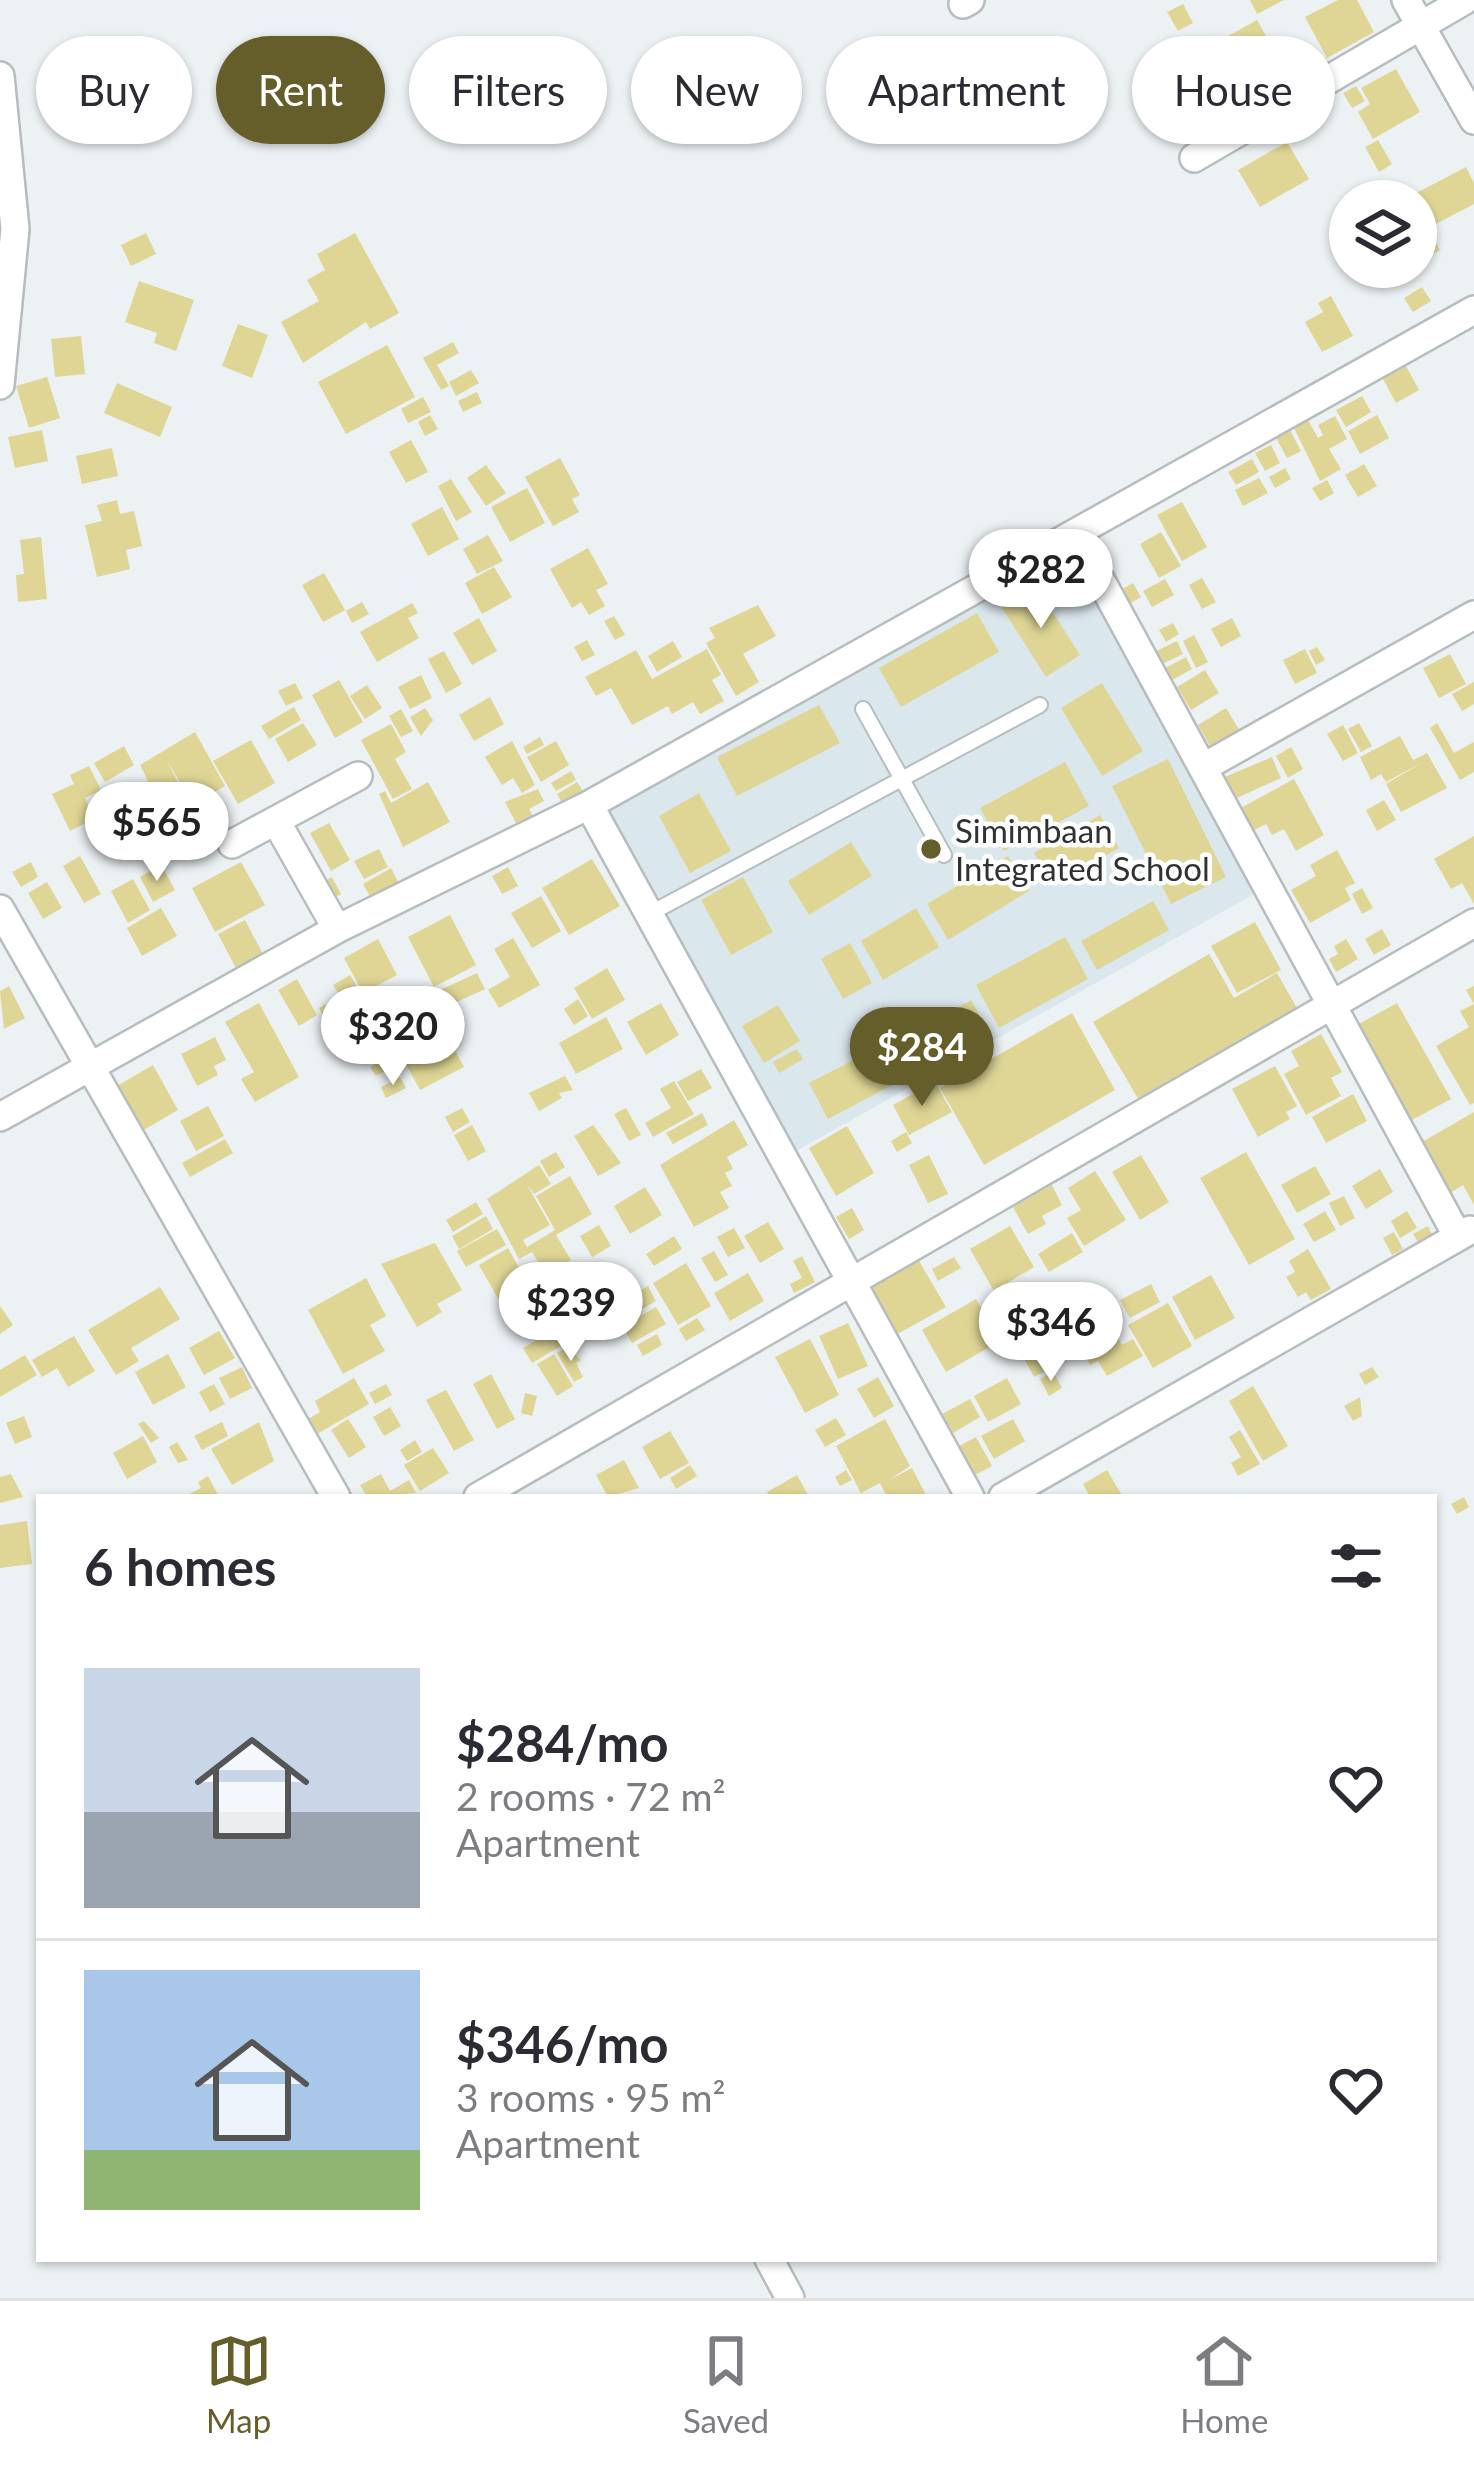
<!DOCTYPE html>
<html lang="en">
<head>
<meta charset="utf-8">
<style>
	:root { --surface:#fff; --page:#f7f7f7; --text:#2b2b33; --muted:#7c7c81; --line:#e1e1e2; --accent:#655e2a }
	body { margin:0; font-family:Lato,sans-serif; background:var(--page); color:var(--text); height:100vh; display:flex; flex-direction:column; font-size:45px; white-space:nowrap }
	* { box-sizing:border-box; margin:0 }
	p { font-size:39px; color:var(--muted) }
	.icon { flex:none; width:66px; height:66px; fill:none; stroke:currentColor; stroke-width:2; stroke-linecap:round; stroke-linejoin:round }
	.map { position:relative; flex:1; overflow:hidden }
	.drawer { position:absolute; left:36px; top:1494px; width:1401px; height:768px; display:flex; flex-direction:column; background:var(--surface); border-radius:0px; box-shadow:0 3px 9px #0004 }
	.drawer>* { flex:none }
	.guide { position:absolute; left:36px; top:36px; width:1404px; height:108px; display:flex; gap:24px }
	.controls { position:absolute; left:1329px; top:180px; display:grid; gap:24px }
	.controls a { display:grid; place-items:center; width:108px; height:108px; border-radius:50%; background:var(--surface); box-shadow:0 3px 9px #0004; font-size:60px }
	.price { position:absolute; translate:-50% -102px; padding:0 27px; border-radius:42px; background:#fff; color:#222; font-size:39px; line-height:78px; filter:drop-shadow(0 3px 6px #0008) }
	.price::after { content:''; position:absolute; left:50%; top:72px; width:36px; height:27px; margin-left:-18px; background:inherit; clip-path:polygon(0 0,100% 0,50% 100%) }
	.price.on { background:var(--accent); color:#fff }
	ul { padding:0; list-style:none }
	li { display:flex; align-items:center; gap:36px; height:300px; padding:0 48px }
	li+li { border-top:3px solid var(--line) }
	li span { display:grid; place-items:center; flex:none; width:336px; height:240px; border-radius:0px; color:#555 }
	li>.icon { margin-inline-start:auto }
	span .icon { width:144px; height:144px; fill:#fffc; stroke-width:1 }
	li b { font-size:51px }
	h2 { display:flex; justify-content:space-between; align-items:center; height:144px; padding:0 48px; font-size:51px }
	.pill { padding:0 42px; border-radius:54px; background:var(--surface); box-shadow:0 3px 9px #0004; font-size:42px; line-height:108px }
	.pill.on { background:var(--accent); color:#fff }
	.tabs { display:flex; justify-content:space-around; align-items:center; height:168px; border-top:3px solid var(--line); background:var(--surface); font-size:33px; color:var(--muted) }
	.tabs a { display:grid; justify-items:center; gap:6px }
	.tabs .on { color:var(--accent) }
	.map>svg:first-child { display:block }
</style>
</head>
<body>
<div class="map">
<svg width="1474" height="2298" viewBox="0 0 1474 2298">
	<rect width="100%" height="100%" fill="#ecf1f3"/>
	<path fill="#dae7ec" d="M1074 542 1258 892 796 1151 603 805Z"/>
	<path fill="#dfd695" d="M1250 0H1284L1257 14Z
		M1338 0H1357L1374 32 1327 58 1305 17Z
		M1183 4 1193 23 1178 31 1167 12Z
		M1257 20 1279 59 1234 84 1212 45Z
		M1396 69 1420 112 1373 139 1358 112 1370 104 1361 88Z
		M1356 86 1365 101 1352 108 1343 93Z
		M1378 140 1392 164 1379 172 1365 147Z
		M1287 142 1309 179 1260 207 1238 170Z
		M1466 167 1474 183V204L1428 228 1440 250 1431 255 1416 227V201H1401Z
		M146 233 156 254 131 266 121 245Z
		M355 233 399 313 370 329 366 322 303 363 281 322 319 301 307 280 325 270 317 254Z
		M139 281 194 300 176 351 154 343 157 333 125 322Z
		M1422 287 1431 301 1413 312 1404 298Z
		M1331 296 1353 336 1322 352 1305 322 1323 312 1318 303Z
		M238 324 268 335 252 378 222 366Z
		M81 336 85 374 55 377 51 339Z
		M453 342 459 353 437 365 449 386 441 390 423 358Z
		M387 345 415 397 346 434 318 382Z
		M1406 366 1419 390 1396 403 1383 379Z
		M471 370 479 383 456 396 449 382Z
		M47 377 60 418 29 428 16 386Z
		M117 383 172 407 160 437 104 413Z
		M477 392 482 403 463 412 458 401Z
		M1362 396 1371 412 1346 427 1336 410Z
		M423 397 431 412 408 423 401 409Z
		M430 415 438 429 425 436 418 422Z
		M1377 415 1389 438 1360 454 1348 431Z
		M1335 416 1347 439 1329 449 1341 469 1320 481 1293 426 1307 418 1318 438 1323 435 1318 425Z
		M42 430 48 461 15 468 8 437Z
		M1290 430 1301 451 1287 458 1276 438Z
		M411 440 428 472 406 483 389 452Z
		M1271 445 1280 463 1265 471 1255 453Z
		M112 448 118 476 82 484 76 456Z
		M560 458 580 495 572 499 579 512 553 526 525 477Z
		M1252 459 1259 472 1236 485 1228 472Z
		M1364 464 1377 486 1358 497 1345 475Z
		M486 465 506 493 486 506 467 478Z
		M1285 468 1291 479 1275 488 1269 477Z
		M1259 478 1268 493 1243 506 1235 490Z
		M451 479 472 512 456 521 438 486Z
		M1327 480 1334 493 1320 501 1312 488Z
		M527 488 545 523 510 542 491 507Z
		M117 500 120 514 134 511 142 546 126 550 130 569 97 577 85 525 102 521 97 505Z
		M1182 502 1207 547 1182 561 1157 515Z
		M442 507 459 539 428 556 411 524Z
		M1161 532 1181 566 1159 578 1140 544Z
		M488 535 503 561 477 574 463 549Z
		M41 537 47 599 18 602 16 575 24 574 20 540Z
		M588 548 608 584 596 590 605 606 589 615 581 602 572 608 550 569Z
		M494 567 512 597 482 614 465 583Z
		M324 573 345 610 323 622 302 585Z
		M1202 578 1216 602 1202 609 1189 585Z
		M1165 579 1174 595 1152 607 1143 591Z
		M1133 583 1141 597 1126 606 1117 592Z
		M1036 586 1080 655 1046 677 1002 608Z
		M362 602 369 614 352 623 346 611Z
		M412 603 418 613 408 618 419 638 377 662 360 632Z
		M758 605 776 636 743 654 759 682 736 696 706 643 715 638 709 628Z
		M977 613 999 652 901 707 879 668Z
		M614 616 625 635 615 640 604 621Z
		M479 618 497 651 472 665 453 633Z
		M1232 618 1241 636 1221 647 1211 629Z
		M1173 623 1179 634 1166 642 1159 630Z
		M1194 635 1208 662 1196 668 1183 641Z
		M587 640 595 655 582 661 574 647Z
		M673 641 682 657 657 672 648 656Z
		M1177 641 1183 654 1156 667 1150 654Z
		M1317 647 1325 660 1316 665 1309 651Z
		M707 649 721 675 712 680 724 701 700 714 693 702 672 714 668 706 632 725 611 688 596 696 585 677 636 650 652 679Z
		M1305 649 1317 673 1295 684 1283 660Z
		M444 651 462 684 446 693 428 659Z
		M1450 654 1466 684 1439 698 1423 668Z
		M1186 657 1192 669 1165 684 1158 672Z
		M1205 670 1219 693 1191 710 1177 687Z
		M421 675 432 698 410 709 398 687Z
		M339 680 363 722 335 738 312 695Z
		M1474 682V704L1462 711 1452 694Z
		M295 683 303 698 286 706 278 691Z
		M1102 683 1143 751 1102 776 1061 708Z
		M367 685 382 708 365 719 350 696Z
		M490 697 504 724 474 741 459 715Z
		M819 705 840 743 737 796 717 757Z
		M294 707 301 720 269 739 261 726Z
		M425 708 433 720 421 736 410 717Z
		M1226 708 1243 736 1214 753 1198 725Z
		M401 709 413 731 401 737 389 716Z
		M303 723 317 745 288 762 275 739Z
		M1359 723 1372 746 1361 752 1348 729Z
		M1437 723 1454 753 1474 742V772L1460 780 1430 728Z
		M391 724 406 752 395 759 412 789 393 799 361 740Z
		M1343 725 1358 753 1343 761 1327 734Z
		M195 732 225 786 193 804 166 759 191 807 158 824 145 801 155 795 140 765Z
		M1400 736 1413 760 1427 753 1447 788 1401 812 1386 784 1423 762 1386 782 1381 774 1371 780 1360 757Z
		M540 737 544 745 527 754 523 747Z
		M251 740 275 783 238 804 213 761Z
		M512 741 535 785 522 793 513 778 502 785 485 757Z
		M556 741 569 765 541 782 527 757Z
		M124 746 134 765 105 782 94 763Z
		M1291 747 1303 769 1288 778 1276 756Z
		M1272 757 1281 778 1230 801 1220 779Z
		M1168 759 1226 877 1171 904 1112 786Z
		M1065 762 1089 806 1004 851 980 808Z
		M89 766 101 790 85 798 89 807 109 796 115 808 70 831 52 794 74 784 70 775Z
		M571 771 576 780 556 791 551 783Z
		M1294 779 1324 835 1296 851 1284 829 1272 835 1266 824 1249 833 1237 810Z
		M428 782 450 822 403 847 379 794 385 791 391 803Z
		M577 782 583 791 562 803 557 794Z
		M538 789 544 801 529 809 533 816 517 825 505 802Z
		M699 793 731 851 690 873 659 816Z
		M1384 800 1396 820 1377 831 1366 810Z
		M1100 815 1119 848 1053 885 1034 853Z
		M329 823 350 860 331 871 310 833Z
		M1474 836V904L1462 883 1451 889 1434 859Z
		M851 842 872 876 809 915 788 881Z
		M379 849 388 867 364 879 354 861Z
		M1337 850 1355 883 1345 888 1351 900 1310 923 1291 890 1316 876 1310 865Z
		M80 856 101 894 84 903 63 866Z
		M1008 856 1029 891 948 940 927 904Z
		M592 859 620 906 569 935 542 888Z
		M31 862 38 877 21 887 12 872Z
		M241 862 265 905 215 932 192 888Z
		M161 865 175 890 153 902 140 877Z
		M508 867 518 886 502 894 492 876Z
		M391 868 400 885 373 901 363 884Z
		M332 877 341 894 325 903 315 886Z
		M743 877 773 932 731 955 701 900Z
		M133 879 150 910 128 923 111 891Z
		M47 882 62 908 43 919 28 893Z
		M1362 888 1373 908 1362 914 1352 894Z
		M541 896 561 931 532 948 511 913Z
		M1153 901 1169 930 1097 970 1081 941Z
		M161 908 177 936 142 956 127 928Z
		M916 908 939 947 883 980 861 941Z
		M450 915 476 965 434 987 408 937Z
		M245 920 265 958 238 972 218 934Z
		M1255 922 1281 970 1237 993 1211 946Z
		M1382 929 1391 945 1374 955 1365 939Z
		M1065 937 1088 979 999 1028 976 985Z
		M513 938 540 985 499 1008 488 990 510 977 494 949Z
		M378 939 397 975 363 993 344 958Z
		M1346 939 1358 959 1336 972 1329 959 1338 954 1334 946Z
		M850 943 872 983 843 999 821 959Z
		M1209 954 1234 998 1277 973 1298 1010 1140 1102 1093 1022Z
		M607 968 625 1000 592 1019 574 988Z
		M477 973 485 989 448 1006 440 990Z
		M350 975 385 1034 351 1062 319 1008 340 996 333 985Z
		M297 979 317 1015 299 1026 278 990Z
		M9 986 25 1018 4 1029 0 991Z
		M1474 986V1103L1470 1105 1436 1046 1469 1027 1460 1011 1474 1004 1466 990Z
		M578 999 588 1016 574 1025 564 1009Z
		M971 1000 989 1032 921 1070 903 1039Z
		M259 1003 299 1077 255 1102 241 1079 254 1072 225 1022Z
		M661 1003 679 1035 646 1055 627 1022Z
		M1397 1003 1451 1099 1410 1121 1357 1025Z
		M778 1005 800 1041 764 1063 742 1026Z
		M1072 1013 1115 1090 984 1165 940 1088Z
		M606 1017 623 1049 576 1074 559 1043Z
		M443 1028 464 1067 420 1090 399 1051Z
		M1321 1034 1342 1072 1331 1078 1341 1096 1306 1115 1284 1074 1299 1066 1291 1051Z
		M215 1037 226 1060 214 1066 218 1075 197 1086 181 1054Z
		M890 1041 909 1076 828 1119 809 1083Z
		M797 1049 803 1059 779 1073 773 1062Z
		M390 1055 396 1065 376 1076 370 1067Z
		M153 1065 178 1110 142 1131 117 1086Z
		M1275 1066 1297 1106 1286 1112 1290 1119 1258 1137 1232 1089Z
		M701 1069 712 1088 688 1101 677 1082Z
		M565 1076 573 1090 559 1093 562 1098 539 1111 529 1093Z
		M400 1077 406 1088 386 1098 381 1087Z
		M674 1081 694 1114 653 1137 645 1123 671 1108 660 1089Z
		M935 1082 952 1112 909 1135 893 1105Z
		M1353 1094 1367 1121 1326 1143 1312 1117Z
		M208 1106 224 1136 196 1151 180 1121Z
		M462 1108 470 1122 453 1132 445 1117Z
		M626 1108 641 1135 629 1141 614 1114Z
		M1474 1112V1205L1463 1185 1445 1196 1417 1145Z
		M702 1113 708 1125 673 1144 666 1133Z
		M734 1120 748 1145 727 1157 733 1169 725 1173 732 1186 720 1192 729 1208 694 1227 660 1165Z
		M472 1125 486 1151 468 1161 454 1135Z
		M593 1125 621 1163 598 1176 574 1136Z
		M847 1126 874 1173 836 1196 809 1148Z
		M906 1132 912 1143 897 1152 891 1141Z
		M225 1139 233 1153 190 1177 182 1163Z
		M556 1152 565 1167 549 1177 540 1161Z
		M1246 1152 1295 1239 1249 1265 1200 1178Z
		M929 1155 948 1194 928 1203 909 1165Z
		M1141 1155 1169 1202 1140 1220 1112 1172Z
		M539 1165 551 1184 534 1194 527 1185 550 1225 523 1240 527 1247 555 1230 536 1196 570 1176 592 1214 556 1235 571 1260 546 1275 532 1252 519 1259 487 1199Z
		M1315 1166 1331 1194 1297 1213 1281 1185Z
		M1380 1169 1393 1192 1366 1209 1352 1186Z
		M1095 1171 1126 1220 1084 1246 1067 1218 1081 1210 1068 1188Z
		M1052 1185 1062 1205 1042 1216 1046 1224 1028 1234 1013 1207Z
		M645 1187 662 1215 630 1234 614 1206Z
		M1344 1196 1355 1218 1340 1226 1329 1203Z
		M476 1202 483 1214 453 1232 446 1220Z
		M852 1208 864 1230 849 1239 836 1217Z
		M1325 1211 1336 1230 1314 1242 1303 1224Z
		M1407 1211 1417 1228 1400 1238 1391 1221Z
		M486 1216 493 1229 459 1249 452 1236Z
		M768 1222 784 1249 760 1263 744 1236Z
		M599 1225 611 1246 592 1257 580 1236Z
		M1010 1226 1034 1267 994 1291 970 1249Z
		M1428 1226 1432 1234 1418 1242 1413 1234Z
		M734 1228 745 1248 728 1257 717 1237Z
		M497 1229 506 1245 466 1267 457 1251Z
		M1394 1232 1403 1249 1392 1255 1383 1238Z
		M1072 1233 1083 1252 1049 1272 1038 1254Z
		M674 1236 682 1249 654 1266 646 1254Z
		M435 1243 462 1290 437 1304 442 1312 417 1327 381 1264Z
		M508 1248 529 1286 500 1302 479 1265Z
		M1308 1249 1331 1289 1311 1300 1306 1292 1298 1297 1286 1277 1295 1272 1289 1261Z
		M714 1251 728 1275 715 1282 701 1258Z
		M802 1256 815 1282 794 1293 790 1284 802 1278 793 1261Z
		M954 1257 961 1268 938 1281 932 1269Z
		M918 1259 946 1307 892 1337 865 1288Z
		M686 1263 711 1306 678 1325 653 1283Z
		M584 1269 604 1306 560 1329 550 1308 568 1299 559 1282Z
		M748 1273 764 1301 730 1321 714 1293Z
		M1211 1275 1235 1318 1195 1340 1172 1297Z
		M366 1278 386 1316 370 1325 385 1351 343 1374 308 1310Z
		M1151 1284 1160 1302 1130 1318 1120 1300Z
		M648 1286 656 1301 619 1323 610 1308Z
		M160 1287 180 1319 131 1348 139 1361 116 1375 88 1330Z
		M1098 1292 1108 1312 1077 1328 1067 1308Z
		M976 1299 1000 1341 946 1372 922 1330Z
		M1168 1303 1192 1346 1153 1368 1128 1325Z
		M0 1306 13 1325 0 1334Z
		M656 1307 666 1324 632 1343 622 1326Z
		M1053 1312 1070 1344 1049 1354 1056 1366 1034 1377 1011 1334Z
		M697 1318 705 1330 686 1341 679 1329Z
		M1108 1319 1122 1345 1133 1339 1143 1356 1107 1376 1098 1361 1090 1365 1074 1338Z
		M848 1323 868 1366 838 1379 819 1336Z
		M555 1329 564 1344 532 1363 523 1348Z
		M219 1331 235 1358 204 1375 189 1348Z
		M657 1334 662 1345 643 1356 637 1345Z
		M74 1336 95 1371 68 1387 57 1368 42 1377 32 1360Z
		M810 1339 839 1395 805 1413 775 1357Z
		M567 1348 581 1360 576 1363 583 1377 574 1382 557 1353Z
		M168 1354 186 1387 153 1405 135 1372Z
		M554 1354 573 1386 557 1396 537 1364Z
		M25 1355 37 1375 0 1397V1370Z
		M242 1367 252 1388 230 1399 219 1378Z
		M1372 1367 1379 1377 1365 1385 1359 1374Z
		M1053 1372 1062 1388 1049 1396 1040 1379Z
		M491 1374 515 1419 497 1429 473 1384Z
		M878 1377 894 1406 874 1418 857 1389Z
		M354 1378 369 1404 317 1434 308 1419 320 1412 315 1401Z
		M1007 1378 1021 1404 988 1422 974 1396Z
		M214 1384 225 1404 210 1412 199 1392Z
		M386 1384 392 1395 375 1404 369 1393Z
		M1253 1386 1288 1446 1263 1461 1229 1401Z
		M446 1390 474 1440 454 1451 426 1400Z
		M525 1393 537 1396 532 1416 521 1413Z
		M1360 1397 1362 1416 1353 1421 1344 1406Z
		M970 1399 980 1417 953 1433 942 1414Z
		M390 1407 401 1426 384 1436 373 1417Z
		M24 1416 32 1437 15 1444 6 1423Z
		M836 1418 846 1435 825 1447 815 1430Z
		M348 1419 366 1447 349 1458 331 1430Z
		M885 1419 910 1466 889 1480 912 1468 927 1497H887L880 1483 861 1493 836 1446Z
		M1013 1419 1025 1441 994 1459 981 1436Z
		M144 1421 159 1438 151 1443 138 1424Z
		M222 1422 228 1436 202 1450 194 1436Z
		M259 1422 274 1461 232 1485 211 1449Z
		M1240 1430 1260 1464 1238 1476 1231 1463 1241 1457 1229 1437Z
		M670 1431 689 1463 660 1479 642 1447Z
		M143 1436 157 1462 127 1479 113 1453Z
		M976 1437 992 1466 975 1475 959 1446Z
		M415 1440 422 1452 407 1461 400 1450Z
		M177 1442 188 1460 178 1463 169 1447Z
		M433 1448 449 1473 420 1491 404 1465Z
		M624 1460 639 1488 608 1497 596 1475Z
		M690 1465 697 1476 676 1489 670 1478Z
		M846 1470 852 1480 840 1486 835 1477Z
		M1107 1470 1123 1497H1090L1083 1484Z
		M11 1474 23 1497 0 1503V1477Z
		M381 1474 390 1491 409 1480 416 1493 367 1497 360 1485Z
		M797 1475 809 1497H770L767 1492Z
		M208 1476 219 1497H184L201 1488 198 1482Z
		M1464 1497 1469 1507 1457 1514 1451 1504Z
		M27 1521 32 1564 0 1568V1525Z"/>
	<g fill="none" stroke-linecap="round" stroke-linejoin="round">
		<g stroke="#b7bcbe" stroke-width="18">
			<path id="lane" d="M863 709 944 855
				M651 913 1040 705"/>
		</g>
		<g stroke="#b7bcbe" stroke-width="32">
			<path id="street" d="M1406 0 1474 120
				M963 4 970 0
				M0 76 15 229 0 385
				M1194 158 1465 0
				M1076 535 1458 1237
				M1204 767 1474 615
				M589 805 970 1497
				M276 821 337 929
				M232 844 358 776
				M0 909 336 1497
				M0 1117 337 929 589 805 1474 310
				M478 1497 1474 923
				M1003 1497 1470 1230
				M769 2259 790 2298"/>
		</g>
		<use href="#lane" stroke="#fff" stroke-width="14"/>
		<use href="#street" stroke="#fff" stroke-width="27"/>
	</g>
	<circle fill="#655e2a" stroke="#fff" stroke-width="4.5" cx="931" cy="849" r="12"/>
	<g text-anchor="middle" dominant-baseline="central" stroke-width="9" stroke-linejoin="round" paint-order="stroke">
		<g font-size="33" fill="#2f3132" stroke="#fff" text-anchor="start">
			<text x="955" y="830">Simimbaan<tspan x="955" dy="38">Integrated School</tspan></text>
		</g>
	</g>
</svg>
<div class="controls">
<a><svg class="icon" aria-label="layers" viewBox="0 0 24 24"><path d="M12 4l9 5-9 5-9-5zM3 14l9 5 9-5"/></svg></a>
</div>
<b class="price" style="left:1041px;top:631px">$282</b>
<b class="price" style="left:157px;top:884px">$565</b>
<b class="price" style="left:393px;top:1088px">$320</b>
<b class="price on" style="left:922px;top:1109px">$284</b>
<b class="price" style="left:571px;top:1364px">$239</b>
<b class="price" style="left:1051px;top:1384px">$346</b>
<div class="guide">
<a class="pill">Buy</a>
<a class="pill on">Rent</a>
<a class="pill">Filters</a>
<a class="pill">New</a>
<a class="pill">Apartment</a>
<a class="pill">House</a>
</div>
<section class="drawer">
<h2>6 homes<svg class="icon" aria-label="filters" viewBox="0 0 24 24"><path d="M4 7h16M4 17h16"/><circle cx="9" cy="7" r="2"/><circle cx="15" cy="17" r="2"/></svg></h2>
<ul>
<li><span style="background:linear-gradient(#c9d6e8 60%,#9aa5b1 0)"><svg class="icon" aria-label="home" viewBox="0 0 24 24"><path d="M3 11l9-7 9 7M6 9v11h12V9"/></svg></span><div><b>$284/mo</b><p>2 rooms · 72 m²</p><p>Apartment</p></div><svg class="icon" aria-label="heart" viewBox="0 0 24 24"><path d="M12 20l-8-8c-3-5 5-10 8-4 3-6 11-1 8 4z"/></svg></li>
<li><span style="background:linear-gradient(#a9c7e8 75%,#8fb573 0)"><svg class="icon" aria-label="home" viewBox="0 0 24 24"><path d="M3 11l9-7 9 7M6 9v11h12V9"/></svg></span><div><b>$346/mo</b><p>3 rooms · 95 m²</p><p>Apartment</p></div><svg class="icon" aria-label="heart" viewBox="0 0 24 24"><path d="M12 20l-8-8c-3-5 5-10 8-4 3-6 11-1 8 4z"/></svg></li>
</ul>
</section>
</div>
<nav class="tabs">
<a class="on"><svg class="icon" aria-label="map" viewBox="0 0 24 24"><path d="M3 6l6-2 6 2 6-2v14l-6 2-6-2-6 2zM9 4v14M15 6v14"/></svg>Map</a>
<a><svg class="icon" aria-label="saved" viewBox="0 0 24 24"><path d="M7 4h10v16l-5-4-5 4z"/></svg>Saved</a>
<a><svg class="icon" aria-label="home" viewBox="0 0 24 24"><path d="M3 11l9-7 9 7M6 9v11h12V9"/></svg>Home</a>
</nav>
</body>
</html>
